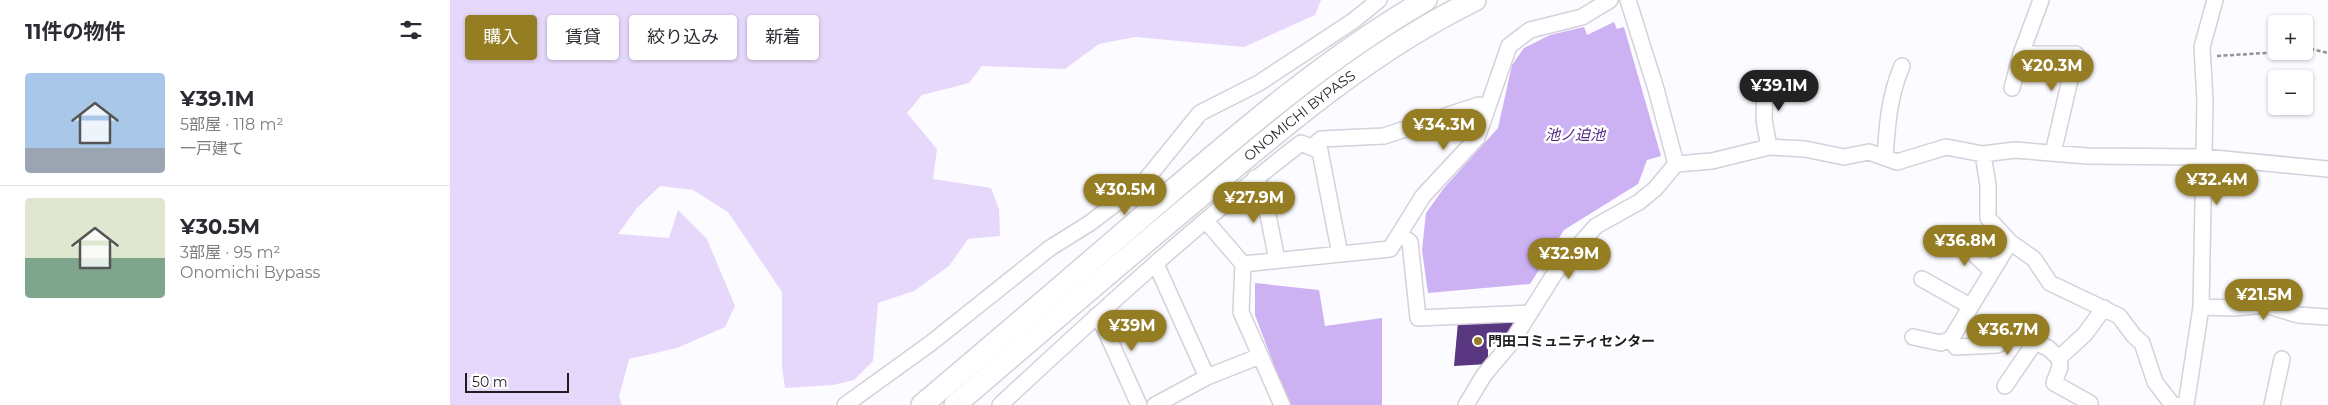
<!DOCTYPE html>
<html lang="ja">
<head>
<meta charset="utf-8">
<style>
	:root { --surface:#fff; --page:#f2f2f3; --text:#2b2b33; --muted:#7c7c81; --line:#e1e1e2; --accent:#957d24 }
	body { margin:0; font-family:Montserrat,"Noto Sans JP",sans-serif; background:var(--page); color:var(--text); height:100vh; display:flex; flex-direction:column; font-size:19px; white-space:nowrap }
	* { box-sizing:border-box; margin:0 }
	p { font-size:16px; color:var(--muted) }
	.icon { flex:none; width:28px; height:28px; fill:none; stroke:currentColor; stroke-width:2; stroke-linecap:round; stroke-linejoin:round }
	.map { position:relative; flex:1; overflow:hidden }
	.sheet { display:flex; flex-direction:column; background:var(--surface); width:450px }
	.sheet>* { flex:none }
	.banner { position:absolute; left:15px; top:15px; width:475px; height:45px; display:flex; gap:10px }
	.controls { position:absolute; left:1818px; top:15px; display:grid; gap:10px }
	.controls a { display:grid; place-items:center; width:45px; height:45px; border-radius:5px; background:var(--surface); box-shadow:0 1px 4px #0004; font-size:25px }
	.scale { position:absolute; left:15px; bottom:12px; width:104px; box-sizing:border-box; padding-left:5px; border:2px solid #1e1d20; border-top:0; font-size:14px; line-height:18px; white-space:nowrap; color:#1e1d20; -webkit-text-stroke:4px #fff; paint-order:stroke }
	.price { position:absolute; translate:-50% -42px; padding:0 11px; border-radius:18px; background:var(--accent); color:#fff; font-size:16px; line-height:32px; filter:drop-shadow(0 1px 2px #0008) }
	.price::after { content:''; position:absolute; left:50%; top:30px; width:15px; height:11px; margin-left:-8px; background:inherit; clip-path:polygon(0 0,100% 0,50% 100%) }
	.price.on { background:#222; color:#fff }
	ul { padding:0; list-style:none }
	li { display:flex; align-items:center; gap:15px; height:125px; padding:0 25px }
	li+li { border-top:1px solid var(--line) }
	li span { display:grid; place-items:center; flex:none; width:140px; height:100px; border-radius:5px; color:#555 }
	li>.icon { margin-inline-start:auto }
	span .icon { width:60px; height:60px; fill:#fffc; stroke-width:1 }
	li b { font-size:21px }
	h2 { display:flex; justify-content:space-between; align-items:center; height:60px; padding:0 25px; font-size:21px }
	.pill { padding:0 18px; border-radius:5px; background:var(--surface); box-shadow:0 1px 4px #0004; font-size:18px; line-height:45px }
	.pill.on { background:var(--accent); color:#fff }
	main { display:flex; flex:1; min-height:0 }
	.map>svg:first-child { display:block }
</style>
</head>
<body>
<main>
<section class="sheet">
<h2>11件の物件<svg class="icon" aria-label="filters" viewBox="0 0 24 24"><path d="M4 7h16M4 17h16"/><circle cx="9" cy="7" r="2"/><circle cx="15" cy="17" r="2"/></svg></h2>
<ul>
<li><span style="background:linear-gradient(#a9c7e8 75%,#9aa5b1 0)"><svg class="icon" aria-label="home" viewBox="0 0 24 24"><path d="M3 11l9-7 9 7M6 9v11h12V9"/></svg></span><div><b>¥39.1M</b><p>5部屋 · 118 m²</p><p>一戸建て</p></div></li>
<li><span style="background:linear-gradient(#dfe7d0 60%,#7fa58c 0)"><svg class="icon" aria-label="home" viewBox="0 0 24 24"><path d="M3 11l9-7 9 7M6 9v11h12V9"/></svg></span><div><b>¥30.5M</b><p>3部屋 · 95 m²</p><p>Onomichi Bypass</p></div></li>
</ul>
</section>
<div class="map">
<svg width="1878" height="405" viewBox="0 0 1878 405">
	<rect width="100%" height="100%" fill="#fcfbff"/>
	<path fill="#e6d8fb" d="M0 0H871L865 15 794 47 685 37 649 44 615 69 532 66 519 83 472 95 457 113 487 149 483 179 541 188 549 209 550 236 518 239 499 266 464 291 428 303 423 361 404 380 383 385 335 388 332 367V292L278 212 243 190 210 186 187 208 168 234 219 238 228 210 257 239 285 306 275 327 227 348 179 359 169 397 172 405H0Z"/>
	<path fill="#ccb1f3" d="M1164 22 1167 29 1174 27 1211 156 1197 160 1188 184 1114 230 1080 284 978 293 972 250 976 213 994 188 1048 128 1062 65 1074 48 1100 35 1134 27 1137 35Z
		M805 283 869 290 875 326 932 318V405H839L805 315Z"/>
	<path fill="#593780" d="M1064 321 1061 337 1038 346V364L1004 366 1008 322Z"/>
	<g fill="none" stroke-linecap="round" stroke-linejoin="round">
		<g stroke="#d4d1da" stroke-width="18">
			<path id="minor" d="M1178 0 1206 89 1226 164
				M1571 54H1626L1603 153
				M1315 79 1314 120 1319 147
				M1562 88 1571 54 1591 0
				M862 147 871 139 934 136 1029 105 1037 108
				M1533 154 1538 185V218L1560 242 1584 259 1600 283 1669 316 1684 336 1692 343 1705 382 1722 404 1726 405
				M1435 158C1437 126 1439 96 1452 66
				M805 178 813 190 827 260
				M756 221 793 264 791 312 832 405
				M950 234 960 242 968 318 1080 313
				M1509 240 1542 271
				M1560 242 1501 339 1506 347 1547 345 1567 334 1598 348 1609 358 1610 367 1604 383 1640 403
				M706 264 757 377
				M793 264 940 249 973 196 1027 138 1059 46 1080 30 1132 17 1160 0
				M1472 279 1520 306
				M1751 307 1784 308 1815 305 1848 315 1878 317
				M646 316 654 327 689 405
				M1463 337 1491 343 1501 339
				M1609 358 1635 334 1654 308
				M1555 386 1585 342
				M395 405 481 343 600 248 640 223 694 182 750 113 809 83 903 21 929 0
				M550 405C647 315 746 224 851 143L870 151 890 254
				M705 405 757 377 810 356
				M1016 405 1034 375 1061 343 1105 273 1123 252 1146 226 1189 202 1205 189 1226 164 1262 161 1319 147 1355 149 1394 157 1419 152 1447 162 1496 147 1533 154 1565 150 1637 156 1753 157 1878 169
				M1736 405 1751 307 1755 101 1752 47 1765 0
				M1822 405 1832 359"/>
		</g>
		<g stroke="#d4d1da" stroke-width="24">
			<g id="highway">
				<path d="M472 405C551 338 630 271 708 203 794 129 878 57 976 0"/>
				<path id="s1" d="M505 405C591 331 677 257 764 185 845 116 929 47 1025 0"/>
			</g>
		</g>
		<path stroke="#939295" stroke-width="2.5" stroke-dasharray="4 2.5" stroke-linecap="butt" d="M1854 49 1857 48 1878 53
			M1767 56 1847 51"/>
		<use href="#minor" stroke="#fff" stroke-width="15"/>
		<use href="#highway" stroke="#fff" stroke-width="21"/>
	</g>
	<circle fill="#957d24" stroke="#fff" stroke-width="2" cx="1028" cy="341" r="5"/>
	<g text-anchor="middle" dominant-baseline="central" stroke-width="5" stroke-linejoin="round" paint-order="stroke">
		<g font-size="14" fill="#1e1d20" stroke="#fff">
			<text stroke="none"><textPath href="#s1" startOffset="450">ONOMICHI BYPASS</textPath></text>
		</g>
		<g font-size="14" font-weight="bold" fill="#1e1d20" stroke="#fff" text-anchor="start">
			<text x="1038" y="341">門田コミュニティセンター</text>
		</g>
		<g font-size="15" font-style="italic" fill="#542683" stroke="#fff">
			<text x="1125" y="134">池ノ迫池</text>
		</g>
	</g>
</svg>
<div class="controls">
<a>+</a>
<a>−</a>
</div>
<div class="scale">50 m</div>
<b class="price" style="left:1602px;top:92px">¥20.3M</b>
<b class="price on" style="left:1329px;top:112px">¥39.1M</b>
<b class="price" style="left:994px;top:151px">¥34.3M</b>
<b class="price" style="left:1767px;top:206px">¥32.4M</b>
<b class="price" style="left:675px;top:216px">¥30.5M</b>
<b class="price" style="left:804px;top:224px">¥27.9M</b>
<b class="price" style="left:1515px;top:267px">¥36.8M</b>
<b class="price" style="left:1119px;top:280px">¥32.9M</b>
<b class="price" style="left:1814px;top:321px">¥21.5M</b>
<b class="price" style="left:682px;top:352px">¥39M</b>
<b class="price" style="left:1558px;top:356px">¥36.7M</b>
<div class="banner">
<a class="pill on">購入</a>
<a class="pill">賃貸</a>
<a class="pill">絞り込み</a>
<a class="pill">新着</a>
</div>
</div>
</main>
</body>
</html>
